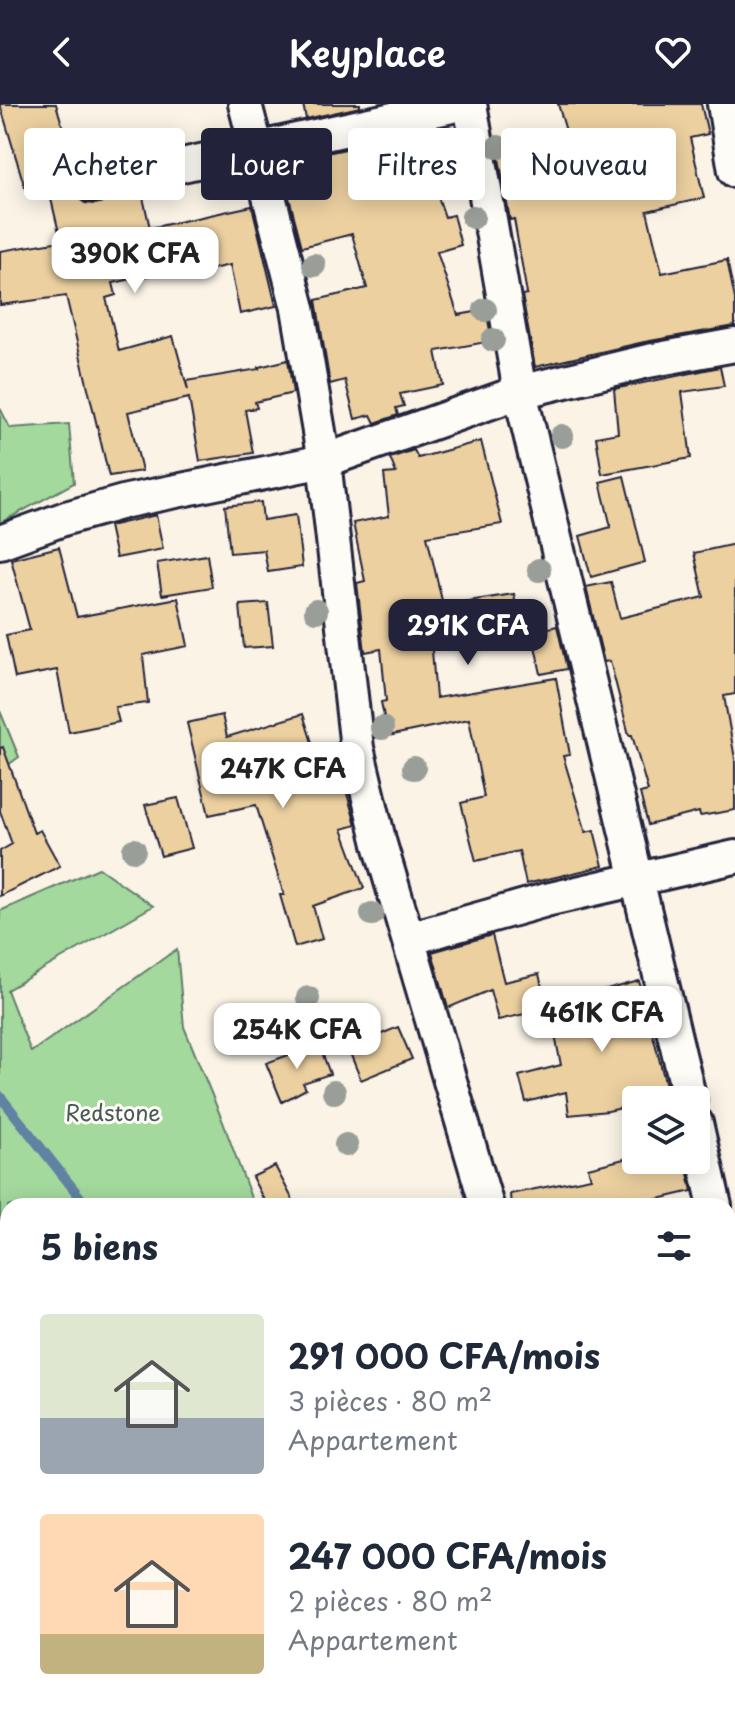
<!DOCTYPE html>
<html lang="fr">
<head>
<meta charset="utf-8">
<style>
	:root { --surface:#fff; --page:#f6f6f7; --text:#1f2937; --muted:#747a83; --accent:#22223b }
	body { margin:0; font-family:"Playpen Sans",sans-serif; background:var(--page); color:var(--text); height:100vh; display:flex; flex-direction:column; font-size:30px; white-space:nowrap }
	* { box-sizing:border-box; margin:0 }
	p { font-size:26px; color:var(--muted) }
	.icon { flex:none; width:44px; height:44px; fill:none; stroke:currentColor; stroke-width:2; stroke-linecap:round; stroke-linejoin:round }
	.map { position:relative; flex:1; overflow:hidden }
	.panel { position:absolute; left:0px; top:1094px; width:736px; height:512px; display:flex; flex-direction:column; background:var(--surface); border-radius:24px 24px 0 0; box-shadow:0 4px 20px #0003 }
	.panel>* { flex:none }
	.top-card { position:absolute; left:24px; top:24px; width:688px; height:72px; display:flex; gap:16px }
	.buttons { position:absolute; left:622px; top:982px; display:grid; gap:16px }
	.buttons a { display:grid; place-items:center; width:88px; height:88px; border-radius:8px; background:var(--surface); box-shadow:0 4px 20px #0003; font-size:40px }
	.price { position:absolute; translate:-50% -68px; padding:0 18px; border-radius:16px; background:#fff; color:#222; font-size:26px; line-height:52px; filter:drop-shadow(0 2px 4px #0008) }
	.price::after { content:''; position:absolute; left:50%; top:48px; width:24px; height:18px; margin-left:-12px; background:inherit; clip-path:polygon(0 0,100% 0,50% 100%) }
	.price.current { background:var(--accent); color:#fff }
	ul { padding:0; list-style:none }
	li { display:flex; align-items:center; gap:24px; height:200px; padding:0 40px }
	li span { display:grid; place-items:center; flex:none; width:224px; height:160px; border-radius:8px; color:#555 }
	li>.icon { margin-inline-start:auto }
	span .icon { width:96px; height:96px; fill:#fffc; stroke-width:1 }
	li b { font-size:34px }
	h2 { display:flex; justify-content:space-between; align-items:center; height:96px; padding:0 40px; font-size:34px }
	.pill { padding:0 28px; border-radius:8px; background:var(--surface); box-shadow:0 4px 20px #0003; font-size:28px; line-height:72px }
	.pill.current { background:var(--accent); color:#fff }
	header { display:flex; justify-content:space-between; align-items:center; height:104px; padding:0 40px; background:var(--accent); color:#fff; font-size:36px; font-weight:600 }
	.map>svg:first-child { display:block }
</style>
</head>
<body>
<header><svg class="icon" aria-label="back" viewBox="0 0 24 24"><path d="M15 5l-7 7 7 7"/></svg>Keyplace<svg class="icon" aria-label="heart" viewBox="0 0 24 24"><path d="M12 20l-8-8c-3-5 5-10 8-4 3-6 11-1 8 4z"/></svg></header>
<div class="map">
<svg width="735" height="1606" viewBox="0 0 735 1606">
	<rect width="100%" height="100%" fill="#faf3e6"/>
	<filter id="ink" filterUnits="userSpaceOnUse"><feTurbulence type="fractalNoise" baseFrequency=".0125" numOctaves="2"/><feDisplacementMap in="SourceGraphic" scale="16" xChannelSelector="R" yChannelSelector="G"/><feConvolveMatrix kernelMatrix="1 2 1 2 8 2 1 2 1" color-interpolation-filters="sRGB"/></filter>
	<g filter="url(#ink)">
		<path fill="#a3d99d" stroke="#627e6c" stroke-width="2" d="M0 304 10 324 69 320 74 379 0 419Z
			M0 607 19 653 0 667Z
			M99 764 153 802 7 886 31 948 177 845 184 923 223 1018 254 1102H8V1153L0 1155V807Z
			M735 1555V1606H637L644 1598H728V1557Z
			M8 1595V1598H577L589 1606H5Z"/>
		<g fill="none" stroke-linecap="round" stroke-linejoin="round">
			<path stroke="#6182a3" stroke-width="10" d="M0 992 87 1102
				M385 1598 393 1606"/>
		</g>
		<path fill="#ecd0a0" stroke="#22223b" stroke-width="2" d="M0 0H56L68 41 77 39 84 64 73 75 72 84 77 93 85 99 95 100 142 89 150 124 252 102 276 202 240 210 230 161 181 172 179 165 113 179 116 191 106 194 119 247 173 232 188 286 186 277 259 265V263L288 256 293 289 255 298 257 304 245 306 253 349 200 357 189 294 128 308 142 367 109 372 66 192 0 201V147L61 137 47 78 25 84Z
			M303 0H360V3L306 15Z
			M558 0H701L708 30 690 34 704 94 647 107 662 169 727 156 735 195V222L644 238 535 263 522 191 527 190 514 115 510 116 498 49 568 34Z
			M369 40 380 84 429 67 445 113 453 111 461 141 437 148 458 211 486 206 492 237 436 247 443 281 400 290 404 302 396 304 398 311 375 319 371 311 355 315 345 276 330 280 316 196 367 184 352 130 302 143 280 59Z
			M720 263 724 282 682 288 691 354 602 370 596 333 618 329 614 285Z
			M481 337 502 420 427 432 443 501 514 490 519 522 431 535 436 594 556 574 570 651 563 652 586 728 594 726 603 762 526 780 519 747 476 757 461 699 484 693 469 615 388 632 381 598 386 597 381 545 365 548 357 479 365 477 353 419 389 412 384 370 396 369 390 354 414 346 418 354Z
			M624 372 645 458 591 473 580 432 611 423 600 378Z
			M261 398 263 416 296 411 302 463 268 468 264 446 230 449 225 402Z
			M156 411 163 445 116 454 109 422Z
			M735 440V590L724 592 735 655V706L700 712 699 708 648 721 640 689 648 687 632 631H629L610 557 604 558 586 483 611 478 620 514 704 493 694 449Z
			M59 443 77 513 178 494 188 542 143 551 148 599 115 603 119 618 69 628 57 566 15 574 6 531 30 526 11 455Z
			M207 451 212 483 162 491 157 459Z
			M268 499 273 542 244 544 240 501Z
			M557 522 567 565 541 570 532 528Z
			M303 610 326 683 344 679 356 721 342 725 364 784 313 802 322 835 295 843 280 791H284L256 701 209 711 187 619 222 611 227 633Z
			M3 643 34 729 40 726 60 762 0 792V747L12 740 0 707V644Z
			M178 694 192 744 161 752 145 701Z
			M492 831 504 878 539 870 547 905 498 916 490 886 448 904 432 848Z
			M639 877 669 993 656 996H636V1001L608 1007 569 1011 566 988 526 998 519 972 561 961 549 902Z
			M398 923 412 955 361 976 348 944Z
			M319 940 330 970 303 979 306 985 282 998 266 959Z
			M636 1052V1056H685L692 1087 629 1102H511L510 1090 591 1074 588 1064Z
			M275 1062 296 1102H267L252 1073Z"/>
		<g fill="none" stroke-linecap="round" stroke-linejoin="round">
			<g stroke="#22223b" stroke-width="38">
				<path id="street" d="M245 0 298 204 324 357 357 644 380 740 487 1102
					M470 0 520 288 690 996
					M724 0 735 67
					M91 81 461 0
					M0 438 66 414 127 397 324 357 520 288 648 257 735 241
					M408 835 546 796 735 753
					M696 1019 715 1102
					M728 1167 735 1202"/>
			</g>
			<use href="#street" stroke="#fdfcf7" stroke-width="32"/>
		</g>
		<g fill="#999e98">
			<circle cx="498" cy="43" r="12"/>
			<circle cx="473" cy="113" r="12"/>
			<circle cx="314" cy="161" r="12"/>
			<circle cx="485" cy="206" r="12"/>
			<circle cx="493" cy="236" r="12"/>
			<circle cx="562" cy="332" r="12"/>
			<circle cx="539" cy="466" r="12"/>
			<circle cx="316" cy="507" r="12"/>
			<circle cx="382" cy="624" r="12"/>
			<circle cx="414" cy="664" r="12"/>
			<circle cx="134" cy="746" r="12"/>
			<circle cx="372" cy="810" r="12"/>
			<circle cx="308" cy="894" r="12"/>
			<circle cx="334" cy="988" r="12"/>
			<circle cx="346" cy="1041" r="12"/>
		</g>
	</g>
	<g text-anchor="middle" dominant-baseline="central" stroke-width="6" stroke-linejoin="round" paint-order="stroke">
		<g font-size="22" fill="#495958" stroke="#fdfcf7">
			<text x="113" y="1007">Redstone</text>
		</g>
	</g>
</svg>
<div class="buttons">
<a><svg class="icon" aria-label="layers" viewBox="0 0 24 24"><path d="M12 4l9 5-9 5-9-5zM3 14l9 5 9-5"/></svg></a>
</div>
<b class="price" style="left:135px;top:191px">390K CFA</b>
<b class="price current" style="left:468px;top:563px">291K CFA</b>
<b class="price" style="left:283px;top:706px">247K CFA</b>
<b class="price" style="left:602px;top:950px">461K CFA</b>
<b class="price" style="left:297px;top:967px">254K CFA</b>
<div class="top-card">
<a class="pill">Acheter</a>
<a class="pill current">Louer</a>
<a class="pill">Filtres</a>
<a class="pill">Nouveau</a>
</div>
<section class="panel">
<h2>5 biens<svg class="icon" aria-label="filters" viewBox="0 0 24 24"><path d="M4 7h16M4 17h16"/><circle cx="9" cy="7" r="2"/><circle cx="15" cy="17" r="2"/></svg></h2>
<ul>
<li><span style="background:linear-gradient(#dfe7d0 65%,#9aa5b1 0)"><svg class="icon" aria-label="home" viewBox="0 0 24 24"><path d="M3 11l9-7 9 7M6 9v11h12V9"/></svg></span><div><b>291 000 CFA/mois</b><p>3 pièces · 80 m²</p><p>Appartement</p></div></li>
<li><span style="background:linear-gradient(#ffd9b3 75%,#c2b280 0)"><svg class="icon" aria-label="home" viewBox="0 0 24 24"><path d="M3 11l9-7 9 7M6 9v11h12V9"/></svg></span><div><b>247 000 CFA/mois</b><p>2 pièces · 80 m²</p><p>Appartement</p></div></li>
</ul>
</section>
</div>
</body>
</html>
